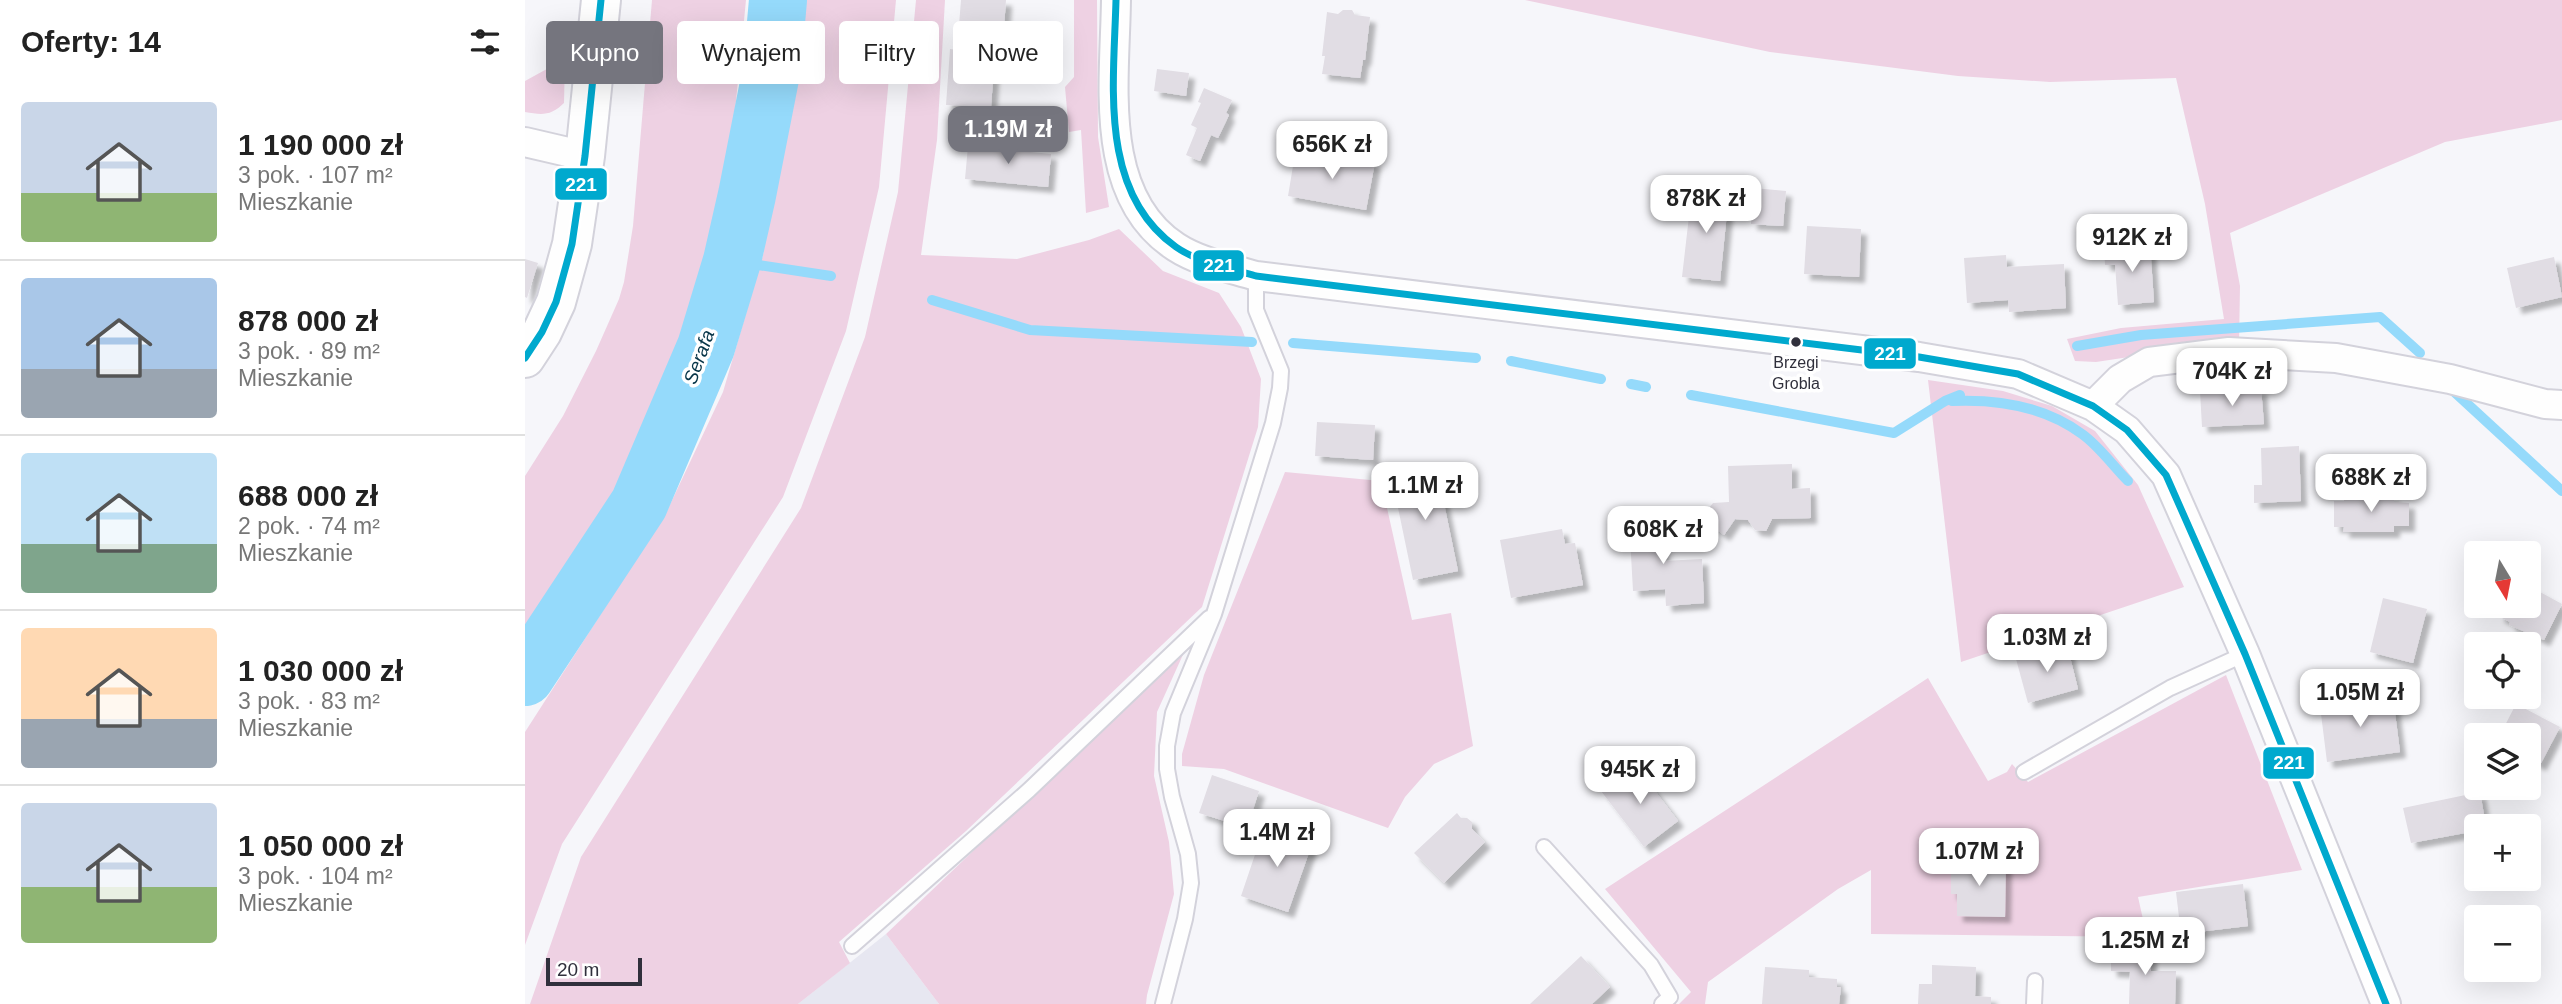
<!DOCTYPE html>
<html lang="pl">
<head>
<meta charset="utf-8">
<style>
	:root { --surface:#fff; --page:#f2f2f2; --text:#222; --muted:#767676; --line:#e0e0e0; --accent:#75757e }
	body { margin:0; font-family:Helvetica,sans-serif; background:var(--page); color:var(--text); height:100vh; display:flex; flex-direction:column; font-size:26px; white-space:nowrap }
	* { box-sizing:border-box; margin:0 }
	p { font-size:23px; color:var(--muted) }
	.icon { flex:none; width:38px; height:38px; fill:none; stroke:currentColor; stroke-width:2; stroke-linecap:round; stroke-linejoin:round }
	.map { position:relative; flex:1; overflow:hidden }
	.sheet { display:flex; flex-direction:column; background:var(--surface); width:525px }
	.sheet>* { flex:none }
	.banner { position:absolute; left:21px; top:21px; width:665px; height:63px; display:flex; gap:14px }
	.needle { width:46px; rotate:170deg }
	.tools { position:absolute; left:1939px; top:541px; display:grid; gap:14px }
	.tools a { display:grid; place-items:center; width:77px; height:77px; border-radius:7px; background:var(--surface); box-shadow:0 7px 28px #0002; font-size:35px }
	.scale { position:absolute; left:21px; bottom:18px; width:96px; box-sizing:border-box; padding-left:7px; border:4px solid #30303c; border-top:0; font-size:19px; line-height:24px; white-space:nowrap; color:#30303c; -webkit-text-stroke:5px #fff; paint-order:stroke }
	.price { position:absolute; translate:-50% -60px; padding:0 16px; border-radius:14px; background:#fff; color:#222; font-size:23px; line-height:46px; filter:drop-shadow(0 2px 4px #0008) }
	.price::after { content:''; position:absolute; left:50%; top:42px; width:21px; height:16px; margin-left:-10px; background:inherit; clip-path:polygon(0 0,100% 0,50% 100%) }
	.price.current { background:var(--accent); color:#fff }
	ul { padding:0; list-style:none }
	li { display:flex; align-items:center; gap:21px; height:175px; padding:0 21px }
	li+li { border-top:2px solid var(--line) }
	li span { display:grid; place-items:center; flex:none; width:196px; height:140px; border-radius:7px; color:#555 }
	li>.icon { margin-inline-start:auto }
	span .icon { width:84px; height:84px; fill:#fffc; stroke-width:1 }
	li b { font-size:30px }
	h2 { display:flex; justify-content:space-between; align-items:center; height:84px; padding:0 21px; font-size:30px }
	.pill { padding:0 24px; border-radius:7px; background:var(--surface); box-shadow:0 7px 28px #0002; font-size:24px; line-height:63px }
	.pill.current { background:var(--accent); color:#fff }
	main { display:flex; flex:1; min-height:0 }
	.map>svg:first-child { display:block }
</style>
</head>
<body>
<main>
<section class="sheet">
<h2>Oferty: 14<svg class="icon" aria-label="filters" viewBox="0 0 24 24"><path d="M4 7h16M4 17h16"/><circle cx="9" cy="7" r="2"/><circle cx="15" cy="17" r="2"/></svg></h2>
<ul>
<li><span style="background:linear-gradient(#c9d6e8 65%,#8fb573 0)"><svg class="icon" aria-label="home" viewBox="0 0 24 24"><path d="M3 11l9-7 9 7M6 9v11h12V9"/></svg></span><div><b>1 190 000 zł</b><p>3 pok. · 107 m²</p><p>Mieszkanie</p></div></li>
<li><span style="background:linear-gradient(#a9c7e8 65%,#9aa5b1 0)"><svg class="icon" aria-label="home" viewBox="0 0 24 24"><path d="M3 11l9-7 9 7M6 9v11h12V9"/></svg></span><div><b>878 000 zł</b><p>3 pok. · 89 m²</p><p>Mieszkanie</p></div></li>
<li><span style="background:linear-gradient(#bfe0f5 65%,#7fa58c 0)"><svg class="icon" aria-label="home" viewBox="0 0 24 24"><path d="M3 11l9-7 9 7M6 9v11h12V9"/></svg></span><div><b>688 000 zł</b><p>2 pok. · 74 m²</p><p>Mieszkanie</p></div></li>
<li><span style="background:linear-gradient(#ffd9b3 65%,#9aa5b1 0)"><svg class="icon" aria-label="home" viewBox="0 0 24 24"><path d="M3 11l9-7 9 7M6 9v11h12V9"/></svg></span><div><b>1 030 000 zł</b><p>3 pok. · 83 m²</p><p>Mieszkanie</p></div></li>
<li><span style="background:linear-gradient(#c9d6e8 60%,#8fb573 0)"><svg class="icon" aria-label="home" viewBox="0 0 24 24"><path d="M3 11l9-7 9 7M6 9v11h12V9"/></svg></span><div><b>1 050 000 zł</b><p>3 pok. · 104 m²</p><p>Mieszkanie</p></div></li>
</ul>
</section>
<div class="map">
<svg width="2037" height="1004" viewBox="0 0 2037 1004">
	<defs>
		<filter id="shadow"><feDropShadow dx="6" dy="6" stdDeviation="2" flood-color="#0004"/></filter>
	</defs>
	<rect width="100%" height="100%" fill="#f6f6fa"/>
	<path fill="#e7e7f1" d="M361 934 414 1004H273L351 942Z"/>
	<path fill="#eed1e3" d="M127 0H221L202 192 148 364 88 517 0 647V476L38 416 71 351 94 299 99 282 108 226Z
		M276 0H371L354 187 321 331 258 497 37 844 0 945V732L142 511 198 392 238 255 277 17Z
		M391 0H420L412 140 396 255 492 259 564 240 594 229 638 271 694 293 716 327 736 379 733 427 677 607 441 831 314 942 325 963 273 1004H5L56 857 276 508 340 337 373 192Z
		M549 0H572L573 137 584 207 561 213 556 130 544 132 540 87 549 77Z
		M1000 0H2037V120L1920 142 1705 233 1715 286 1714 344 1697 343 1571 362 1550 361 1542 339 1596 328 1699 319 1680 204 1651 78 1525 82 1433 76 1245 52Z
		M40 59 39 103C26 116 17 115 0 112V81Z
		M1403 380 1478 391 1527 406 1570 431 1613 485 1659 587 1436 662Z
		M760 472 856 481 887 620 926 613 948 746 909 764 880 797 863 828 699 769 657 766V754L679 675Z
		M661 648 632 712 629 776 644 842 649 894 622 995 621 1004H414L361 934Z
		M1701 675 1777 870 1613 897 1622 937 1346 934V870L1313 889 1183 982 1180 1004H1154L1166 992 1080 889 1403 678 1463 781 1482 772 1487 764 1503 782Z"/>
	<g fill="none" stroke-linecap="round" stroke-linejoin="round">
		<path stroke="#95dafb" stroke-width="10" d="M207 261 306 276
			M407 300 505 330 727 342
			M768 343 951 358
			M1552 346 1616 335 1855 317 1895 353
			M986 361 1076 379
			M1106 384 1121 387
			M1924 387 2037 491
			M1166 395 1369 433 1420 401 1435 395
			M1427 401C1473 399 1519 406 1557 434 1574 446 1588 466 1603 481"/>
		<path stroke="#95dafb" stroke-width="58" d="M0 677 114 504 181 347 207 261 222 195 247 68 253 0"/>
	</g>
	<path fill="#e1dde4" filter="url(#shadow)" d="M436 0H481L477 54H470L466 107 421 105 425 49 432 50Z
		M818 10H827L830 15 845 17 840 60H838L835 78 797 74 800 56H797L802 12 813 14Z
		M632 69 664 73 661 96 629 91Z
		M679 88 707 100 701 113 704 115 693 138 686 135 675 161 661 155 672 128 666 125 676 103 673 102Z
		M443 146 526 154 523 187 440 179Z
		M770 154 812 162 813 155 850 162 841 210 763 196Z
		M1228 188 1261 191 1258 226 1226 224Z
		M1167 190 1204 193 1195 281 1157 277Z
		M1282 226 1336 229 1334 277 1279 274Z
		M1625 245 1629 302 1593 305 1590 265H1580L1579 249Z
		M1481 255 1482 267 1539 264 1541 308 1484 312 1483 300 1442 303 1439 258Z
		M2029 257 2037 297 1991 308 1982 268Z
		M0 259 13 263 2 298 0 297Z
		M1736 388 1739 424 1677 427 1675 391Z
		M792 422 850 425 848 460 790 456Z
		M1774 446 1776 501 1729 503V485H1737L1736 448Z
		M1267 464V489L1285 488 1286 518 1247 519 1241 531 1230 530 1223 520 1210 519 1199 535 1176 518 1188 503 1204 502 1203 466Z
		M911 465 933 571 888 580 866 474Z
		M1869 496V502L1884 503V526H1869V532H1818L1819 527H1809V501H1819V497Z
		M1136 517 1138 561 1177 559 1179 603 1141 606 1140 589 1108 591 1104 519Z
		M1037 529 1040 544 1050 543 1058 585 986 598 975 540Z
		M2004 586 2037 604 2019 640 1984 625 1985 622 1973 616 1978 606H2004Z
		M1858 598 1902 609 1888 663 1845 652Z
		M1542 645 1553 689 1503 703 1491 659Z
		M1868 697 1875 752 1802 762 1795 706Z
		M1991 704 2035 727 2015 765 2004 759V735H1975Z
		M1110 765 1153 821 1119 847 1076 791Z
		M687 775 734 791 722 828 674 813Z
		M1955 792 1961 826H1951V831L1886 843 1878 808Z
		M932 813 936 818H942L947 822V829L960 842 919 883 889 853Z
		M739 828 755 833 757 829 774 835 772 839 787 844 763 912 716 896Z
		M1426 862H1481L1480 917 1432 916V894H1426Z
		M1718 884 1723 926 1656 934 1651 892Z
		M1586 949H1626V971H1651L1650 1004H1604L1605 972 1586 971Z
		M1056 956 1085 987 1067 1004H1005Z
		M1407 965 1451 967 1450 996 1466 997V1004H1393L1394 984H1407Z
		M1240 967 1284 970V977L1312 979V987H1316L1314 1004H1237Z"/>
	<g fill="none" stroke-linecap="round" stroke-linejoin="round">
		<g stroke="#d3d2db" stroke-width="18">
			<path id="lane" d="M1499 772 1645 688 1720 654
				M1019 847 1126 965 1145 997 1137 1004
				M327 946 504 790 684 618
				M638 1004 660 919 666 883 663 854 647 797 642 769V746L648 713 689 614 748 423 755 388 756 371 731 310V276
				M1509 1004 1510 981"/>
		</g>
		<g stroke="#d3d2db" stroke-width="32">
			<path id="street" d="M591 0C590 81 572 196 651 247 674 262 705 268 731 276L1394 357 1493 374 1568 406 1602 430 1641 475 1720 654 1861 1004
				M0 142 60 156
				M1568 406 1595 379 1624 362 1704 352 1811 358 1925 379 2020 404 2037 405"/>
		</g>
		<g stroke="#d3d2db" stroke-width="42">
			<path id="secondary" d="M0 358 17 332 31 302 47 244 60 156 76 0"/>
		</g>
		<use href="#lane" stroke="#fefefe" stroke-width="14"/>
		<use href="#street" stroke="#fefefe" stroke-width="28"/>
		<use href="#secondary" stroke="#fefefe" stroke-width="38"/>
		<g stroke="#fff" stroke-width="12">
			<path id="bus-1" d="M591 0C589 83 573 192 651 247 674 263 705 268 731 276L1394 357 1493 374 1568 406 1602 430 1641 475 1720 654 1861 1004
				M0 358 17 332 31 302 47 244 60 156 76 0"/>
		</g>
		<use href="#bus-1" stroke="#00a9ce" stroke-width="7"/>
	</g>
	<circle fill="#30303c" stroke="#fff" stroke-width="2.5" cx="1271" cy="342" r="6"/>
	<g text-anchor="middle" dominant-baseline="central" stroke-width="7" stroke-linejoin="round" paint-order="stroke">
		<g font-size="16" fill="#30303c" stroke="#fff">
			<text x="1271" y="362">Brzegi<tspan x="1271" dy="21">Grobla</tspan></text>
		</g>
		<g font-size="19" font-style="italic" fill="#073548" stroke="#fff">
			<text transform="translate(174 357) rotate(-70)">Serafa</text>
		</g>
	</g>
	<g stroke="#fff" stroke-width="2.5">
		<rect x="29" y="167" width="54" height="34" rx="7" fill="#00a9ce"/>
		<rect x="667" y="249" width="53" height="33" rx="7" fill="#00a9ce"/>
		<rect x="1338" y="337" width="54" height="33" rx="7" fill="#00a9ce"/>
		<rect x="1737" y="746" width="53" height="34" rx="7" fill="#00a9ce"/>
	</g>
	<g font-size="19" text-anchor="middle" font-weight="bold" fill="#fff">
		<text x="56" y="191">221</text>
		<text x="694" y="272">221</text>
		<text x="1365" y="360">221</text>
		<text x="1764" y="769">221</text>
	</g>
</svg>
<div class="tools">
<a><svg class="needle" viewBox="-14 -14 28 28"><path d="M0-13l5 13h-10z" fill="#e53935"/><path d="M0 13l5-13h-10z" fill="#767676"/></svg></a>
<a><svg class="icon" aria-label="locate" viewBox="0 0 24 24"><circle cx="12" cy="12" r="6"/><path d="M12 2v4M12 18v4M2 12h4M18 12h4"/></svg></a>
<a><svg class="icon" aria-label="layers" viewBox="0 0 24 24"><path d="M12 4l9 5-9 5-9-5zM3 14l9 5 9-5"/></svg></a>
<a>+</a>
<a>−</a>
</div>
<div class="scale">20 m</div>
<b class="price current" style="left:483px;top:166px">1.19M zł</b>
<b class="price" style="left:807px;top:181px">656K zł</b>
<b class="price" style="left:1181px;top:235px">878K zł</b>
<b class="price" style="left:1607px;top:274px">912K zł</b>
<b class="price" style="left:1707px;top:408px">704K zł</b>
<b class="price" style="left:1846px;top:514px">688K zł</b>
<b class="price" style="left:900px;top:522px">1.1M zł</b>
<b class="price" style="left:1138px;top:566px">608K zł</b>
<b class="price" style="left:1522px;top:674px">1.03M zł</b>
<b class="price" style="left:1835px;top:729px">1.05M zł</b>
<b class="price" style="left:1115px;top:806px">945K zł</b>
<b class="price" style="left:752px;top:869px">1.4M zł</b>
<b class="price" style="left:1454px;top:888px">1.07M zł</b>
<b class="price" style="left:1620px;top:977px">1.25M zł</b>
<div class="banner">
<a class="pill current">Kupno</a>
<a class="pill">Wynajem</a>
<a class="pill">Filtry</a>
<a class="pill">Nowe</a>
</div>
</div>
</main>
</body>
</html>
